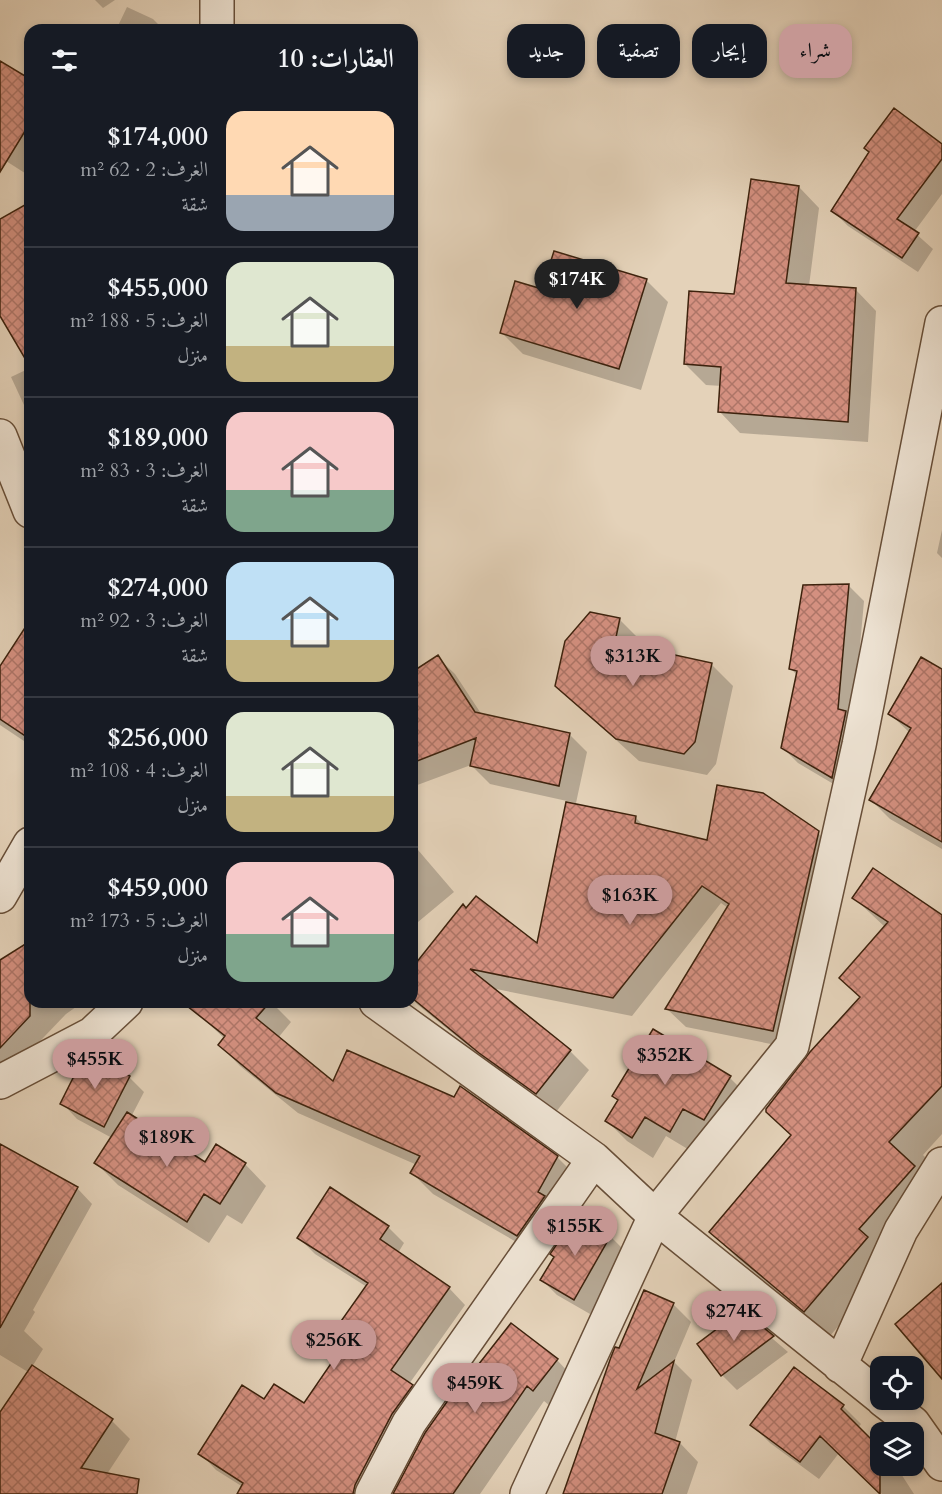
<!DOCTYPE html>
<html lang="ar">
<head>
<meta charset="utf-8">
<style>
	:root { --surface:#171b24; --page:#20242c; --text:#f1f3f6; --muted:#9ea1a6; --line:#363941; --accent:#c59692 }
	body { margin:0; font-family:Cardo,Amiri,serif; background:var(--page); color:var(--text); direction:rtl; height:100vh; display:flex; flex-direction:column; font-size:22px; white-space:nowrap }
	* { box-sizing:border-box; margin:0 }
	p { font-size:20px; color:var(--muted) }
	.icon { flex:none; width:33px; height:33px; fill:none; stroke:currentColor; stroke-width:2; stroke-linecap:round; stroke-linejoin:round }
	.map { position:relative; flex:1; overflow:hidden; direction:ltr }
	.panel { position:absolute; left:24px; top:24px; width:394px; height:984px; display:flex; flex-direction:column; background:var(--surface); border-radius:18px; box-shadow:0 3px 9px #0003; direction:rtl }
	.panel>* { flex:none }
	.guide { position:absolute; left:436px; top:24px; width:416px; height:54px; direction:rtl; display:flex; gap:12px }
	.fabs { position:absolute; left:870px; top:1356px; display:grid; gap:12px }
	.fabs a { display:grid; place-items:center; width:54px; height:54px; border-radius:12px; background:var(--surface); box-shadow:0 3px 9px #0003; font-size:30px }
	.price { position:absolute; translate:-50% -51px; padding:0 14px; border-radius:21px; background:var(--accent); color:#111; font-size:20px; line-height:39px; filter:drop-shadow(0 2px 3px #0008) }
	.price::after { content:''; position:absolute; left:50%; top:36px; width:18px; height:14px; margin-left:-9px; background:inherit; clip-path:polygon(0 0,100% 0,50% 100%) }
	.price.selected { background:#222; color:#fff }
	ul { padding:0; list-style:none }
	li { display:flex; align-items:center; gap:18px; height:150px; padding:0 24px }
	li+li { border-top:2px solid var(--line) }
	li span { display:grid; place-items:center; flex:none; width:168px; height:120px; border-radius:18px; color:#555 }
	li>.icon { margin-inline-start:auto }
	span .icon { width:72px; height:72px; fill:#fffc; stroke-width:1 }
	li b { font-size:26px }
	h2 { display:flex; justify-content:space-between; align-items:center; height:72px; padding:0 24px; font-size:26px }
	.pill { padding:0 21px; border-radius:18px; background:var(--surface); box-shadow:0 3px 9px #0003; font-size:21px; line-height:54px }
	.pill.selected { background:var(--accent); color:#111 }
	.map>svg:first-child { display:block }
</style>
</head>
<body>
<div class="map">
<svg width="942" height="1494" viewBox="0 0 942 1494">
	<defs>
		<pattern id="building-cross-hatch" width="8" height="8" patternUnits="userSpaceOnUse" patternTransform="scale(1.5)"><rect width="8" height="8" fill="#d49080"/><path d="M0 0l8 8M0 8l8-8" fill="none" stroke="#ad7567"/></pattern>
	</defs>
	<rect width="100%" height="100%" fill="#e4d2b9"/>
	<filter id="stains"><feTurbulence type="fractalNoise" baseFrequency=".00333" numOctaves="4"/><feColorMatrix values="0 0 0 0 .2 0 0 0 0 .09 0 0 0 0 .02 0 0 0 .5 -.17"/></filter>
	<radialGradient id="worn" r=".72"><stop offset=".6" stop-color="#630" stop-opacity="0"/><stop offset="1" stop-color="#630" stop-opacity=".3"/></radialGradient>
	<path fill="#0003" d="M95 0H115L103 8Z
		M127 7 153 19 164 30H116Z
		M0 62 30 81V172L28 175 6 161 0 170Z
		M942 146V194L914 232 933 249 918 272 848 226 833 211 870 152Z
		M799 187 819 208 809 286 856 290 876 311 868 442 740 433 720 412 722 386 706 385 685 364 735 295Z
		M646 280 668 302 641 390 523 354 501 332 543 291Z
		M30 368V418L11 377Z
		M942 530V558L937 553Z
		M849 586 864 601 847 792 798 763 783 748 797 675 790 668Z
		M619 619 641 641 639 649 711 664 733 686 716 764 707 775 639 761 557 686Z
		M30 636V745L0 725V668Z
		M412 649 419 669 437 657 455 674 482 715 569 734 587 752 576 803 490 784 471 765 412 787Z
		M942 671V849L890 819 871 800 910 733 890 714Z
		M635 817 644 826 709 841 818 833 837 852 791 1048 686 1027 667 1009 728 908 721 903 632 1016 491 988 570 1051 589 1070 556 1112 500 1072 418 1005 412 999V970L538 946Z
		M412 843 454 892 412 927Z
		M854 898 942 919V1134L923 1155 942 1174 892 1263 830 1336 736 1257 711 1232 792 1136 767 1111 861 998 841 978 885 927Z
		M30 943V1002H83L66 1014 0 1083V962Z
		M201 1002H271L291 1022 278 1038 334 1083 557 1157 578 1178 539 1255 433 1194 412 1173 417 1165 298 1113 240 1066 220 1045 225 1039 194 1010Z
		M129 1077 144 1092 131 1117 205 1164H245L266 1186 242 1224 227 1215 209 1243 118 1185 96 1163 112 1138 77 1119 62 1103Z
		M730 1078 750 1098 725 1139 704 1128 691 1151 666 1136 653 1158 627 1141 607 1121 619 1101 614 1096Z
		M0 1146 77 1188 92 1204 33 1310 35 1312 24 1331 43 1349 32 1367 112 1421 130 1439 107 1474 137 1494H0V1415L28 1372 0 1355Z
		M578 1217 610 1236 625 1251 590 1314 557 1295 542 1280Z
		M388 1227 404 1243 398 1253 449 1288 465 1305 409 1384 428 1402 375 1494H239L243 1487 216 1470 200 1453 264 1401 304 1405 352 1334 341 1324 367 1287 315 1254 299 1238Z
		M673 1304 691 1322 674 1362 692 1380 675 1442 680 1443 698 1462 687 1494H565L620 1350Z
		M742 1312 788 1352 737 1390 722 1375Z
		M557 1360 573 1377 550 1406 544 1401 480 1494H395Z
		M843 1406 861 1424 858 1428 880 1450V1466H896L914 1494H882L839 1453 819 1479 770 1443 752 1425Z"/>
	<path fill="url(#building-cross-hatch)" stroke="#3d220d" stroke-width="1.5" d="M0 61 30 79V123L0 172Z
		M894 108 942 144V159L897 219 919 233 902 258 831 211 869 152 864 148Z
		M751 179 799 186 786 283 856 288 848 422 718 412 721 367 684 364 689 291 734 294Z
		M30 202V367L0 316V219Z
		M554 251 647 279 619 369 500 333 515 281 542 289Z
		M849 584 838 709 846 711 832 778 781 748 797 671 789 669 803 585Z
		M590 612 620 618 615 642 712 663 695 742 684 754 616 739 555 686 565 641Z
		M30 620V739L0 719V666Z
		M438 655 475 712 570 733 559 786 470 766 476 738 412 763V672Z
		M921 657 942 669V842L869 800 911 728 888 714Z
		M717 785 763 793 819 831 773 1031 665 1009 729 904 702 886 613 998 470 969 571 1050 536 1094 479 1053 412 998V968L463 904 466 908 476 896 537 943 566 802 636 816 635 823 707 840Z
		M873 868 942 915V1086L889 1142 915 1166 859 1229 868 1237 804 1312 709 1232 791 1135 766 1112V1109L810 1052 860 997 839 978 888 922 852 898Z
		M30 941V1016L0 1048V960Z
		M182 1002H270L256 1018 333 1081 347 1050 454 1097 460 1086 558 1156 538 1192 545 1196 517 1236 410 1173 420 1156 276 1093 218 1045 225 1036Z
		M653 1029 731 1076 704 1120 683 1109 670 1132 645 1117 632 1138 605 1121 618 1100 612 1096Z
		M92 1055 130 1076 104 1127 60 1104 82 1060Z
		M127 1112 205 1162 216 1144 246 1163 220 1204 204 1194 187 1222 94 1163Z
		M0 1144 78 1187 0 1328Z
		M330 1187 389 1226 380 1239 450 1287 391 1370 413 1385 392 1414 355 1485 353 1494H237L243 1483 198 1454 242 1385 264 1399 274 1384 304 1403 352 1333 339 1324 368 1283 297 1238Z
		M577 1215 611 1235 574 1300 540 1280 554 1257 550 1254Z
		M942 1283V1379L895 1324Z
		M644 1290 674 1303 637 1389 674 1361 655 1433 680 1442 662 1494H563L611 1357 615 1347 619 1348Z
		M742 1310 774 1336 721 1376 697 1344Z
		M511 1323 558 1359 533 1391 527 1386 453 1494H393L425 1433 451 1396 453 1397Z
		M32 1365 113 1419 81 1468 139 1479 137 1494H0V1412Z
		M794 1367 844 1405 841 1409 880 1448V1494L820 1436 800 1462 750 1425Z"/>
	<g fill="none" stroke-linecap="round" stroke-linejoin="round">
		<g stroke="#674e38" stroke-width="36">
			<path id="minor" d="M217 30V0
				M0 436 30 511
				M0 896 30 844
				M376 1002 594 1159 655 1216 880 1397
				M0 1082 92 1034 126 1002
				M840 1366 901 1230 942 1164
				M883 1400 913 1423 942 1464
				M372 1494 409 1423 594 1159
				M527 1494 655 1216 792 1046 859 745 942 323"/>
		</g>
		<use href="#minor" stroke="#ede2d2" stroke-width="33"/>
	</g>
	<rect width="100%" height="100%" filter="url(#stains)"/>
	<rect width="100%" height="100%" fill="url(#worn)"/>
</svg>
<div class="fabs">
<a><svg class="icon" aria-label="locate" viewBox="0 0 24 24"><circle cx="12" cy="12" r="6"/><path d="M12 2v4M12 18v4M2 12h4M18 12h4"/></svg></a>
<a><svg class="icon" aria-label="layers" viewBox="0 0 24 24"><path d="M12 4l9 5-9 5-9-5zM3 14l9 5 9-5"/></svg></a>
</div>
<b class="price selected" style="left:577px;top:310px">$174K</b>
<b class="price" style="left:633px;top:687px">$313K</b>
<b class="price" style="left:630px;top:926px">$163K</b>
<b class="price" style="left:665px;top:1086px">$352K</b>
<b class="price" style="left:95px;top:1090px">$455K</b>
<b class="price" style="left:167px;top:1168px">$189K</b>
<b class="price" style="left:575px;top:1257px">$155K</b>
<b class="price" style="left:734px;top:1342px">$274K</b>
<b class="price" style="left:334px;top:1371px">$256K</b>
<b class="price" style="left:475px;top:1414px">$459K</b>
<div class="guide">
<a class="pill selected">شراء</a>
<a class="pill">إيجار</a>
<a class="pill">تصفية</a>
<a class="pill">جديد</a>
</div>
<section class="panel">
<h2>العقارات: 10<svg class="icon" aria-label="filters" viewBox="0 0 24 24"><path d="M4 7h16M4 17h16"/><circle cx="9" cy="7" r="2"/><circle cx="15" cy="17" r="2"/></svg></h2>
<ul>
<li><span style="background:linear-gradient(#ffd9b3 70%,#9aa5b1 0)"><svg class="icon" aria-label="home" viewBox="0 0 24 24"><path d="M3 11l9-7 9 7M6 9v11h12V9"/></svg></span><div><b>$174,000</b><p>الغرف: 2 · 62 m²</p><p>شقة</p></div></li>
<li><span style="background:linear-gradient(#dfe7d0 70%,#c2b280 0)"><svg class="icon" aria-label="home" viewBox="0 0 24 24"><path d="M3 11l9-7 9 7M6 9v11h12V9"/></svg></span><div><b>$455,000</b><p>الغرف: 5 · 188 m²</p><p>منزل</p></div></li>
<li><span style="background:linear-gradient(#f6c9c9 65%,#7fa58c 0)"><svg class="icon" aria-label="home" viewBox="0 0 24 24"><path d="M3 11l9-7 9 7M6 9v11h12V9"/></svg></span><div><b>$189,000</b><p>الغرف: 3 · 83 m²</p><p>شقة</p></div></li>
<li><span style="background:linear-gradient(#bfe0f5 65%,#c2b280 0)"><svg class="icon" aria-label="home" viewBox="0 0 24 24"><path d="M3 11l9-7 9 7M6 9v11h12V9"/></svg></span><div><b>$274,000</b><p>الغرف: 3 · 92 m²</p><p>شقة</p></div></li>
<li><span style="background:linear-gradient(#dfe7d0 70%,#c2b280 0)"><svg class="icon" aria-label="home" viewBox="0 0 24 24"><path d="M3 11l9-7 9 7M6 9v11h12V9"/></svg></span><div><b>$256,000</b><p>الغرف: 4 · 108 m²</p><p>منزل</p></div></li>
<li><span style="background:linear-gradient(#f6c9c9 60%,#7fa58c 0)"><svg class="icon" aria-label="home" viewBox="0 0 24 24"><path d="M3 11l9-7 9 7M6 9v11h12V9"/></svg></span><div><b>$459,000</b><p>الغرف: 5 · 173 m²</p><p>منزل</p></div></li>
</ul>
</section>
</div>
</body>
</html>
